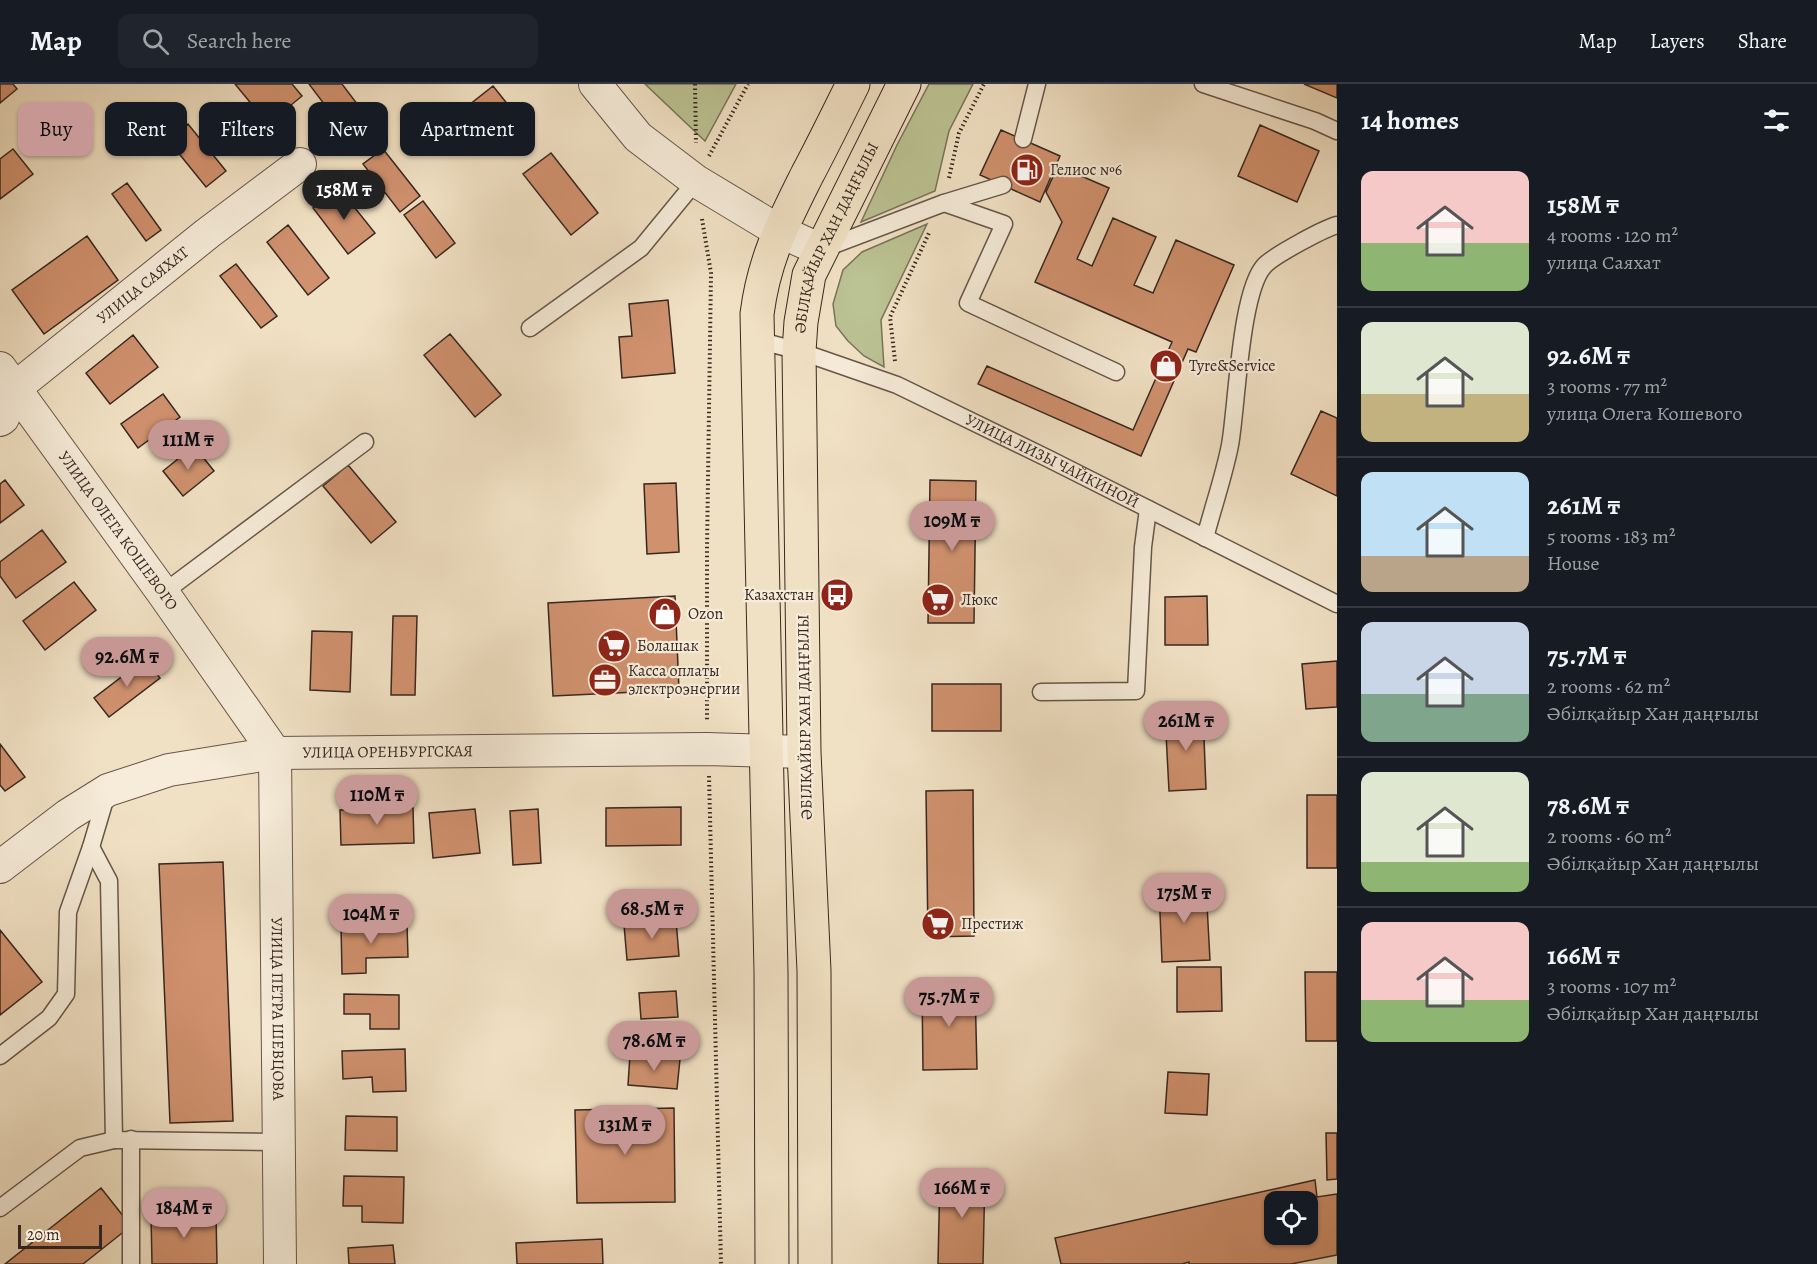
<!DOCTYPE html>
<html lang="en">
<head>
<meta charset="utf-8">
<style>
	:root { --surface:#171b24; --page:#20242c; --text:#f1f3f6; --muted:#9ea1a6; --line:#363941; --accent:#c59692 }
	body { margin:0; font-family:Alegreya,serif; background:var(--page); color:var(--text); height:100vh; display:flex; flex-direction:column; font-size:22px; white-space:nowrap }
	* { box-sizing:border-box; margin:0 }
	p { font-size:20px; color:var(--muted) }
	.icon { flex:none; width:33px; height:33px; fill:none; stroke:currentColor; stroke-width:2; stroke-linecap:round; stroke-linejoin:round }
	.map { position:relative; flex:1; overflow:hidden }
	.drawer { display:flex; flex-direction:column; background:var(--surface); width:480px }
	.drawer>* { flex:none }
	.banner { position:absolute; left:18px; top:18px; width:570px; height:54px; display:flex; gap:12px }
	.buttons { position:absolute; left:1264px; top:1107px; display:grid; gap:12px }
	.buttons a { display:grid; place-items:center; width:54px; height:54px; border-radius:12px; background:var(--surface); box-shadow:0 2px 4px #0004; font-size:30px }
	.scale { position:absolute; left:18px; bottom:15px; width:84px; box-sizing:border-box; padding-left:6px; border:3px solid #372721; border-top:0; font-size:16px; line-height:21px; white-space:nowrap; color:#372721; -webkit-text-stroke:4px #f6ecd9; paint-order:stroke }
	.price { position:absolute; translate:-50% -51px; padding:0 14px; border-radius:21px; background:var(--accent); color:#111; font-size:20px; line-height:39px; filter:drop-shadow(0 2px 3px #0008) }
	.price::after { content:''; position:absolute; left:50%; top:36px; width:18px; height:14px; margin-left:-9px; background:inherit; clip-path:polygon(0 0,100% 0,50% 100%) }
	.price.current { background:#222; color:#fff }
	ul { padding:0; list-style:none }
	li { display:flex; align-items:center; gap:18px; height:150px; padding:0 24px }
	li+li { border-top:2px solid var(--line) }
	li span { display:grid; place-items:center; flex:none; width:168px; height:120px; border-radius:12px; color:#555 }
	li>.icon { margin-inline-start:auto }
	span .icon { width:72px; height:72px; fill:#fffc; stroke-width:1 }
	li b { font-size:26px }
	h2 { display:flex; justify-content:space-between; align-items:center; height:72px; padding:0 24px; font-size:26px }
	.tag { padding:0 21px; border-radius:12px; background:var(--surface); box-shadow:0 2px 4px #0004; font-size:21px; line-height:54px }
	.tag.current { background:var(--accent); color:#111 }
	header { display:flex; align-items:center; gap:36px; box-sizing:border-box; height:84px; padding:0 30px; background:var(--surface); border-bottom:2px solid var(--line) }
	header strong { font-size:28px }
	nav { display:flex; gap:33px; margin-inline-start:auto; font-size:21px }
	.search { width:420px; height:54px; background:var(--page); display:flex; align-items:center; gap:15px; box-sizing:border-box; padding:0 21px; border-radius:12px; color:var(--muted); font-size:22px }
	main { display:flex; flex:1; min-height:0 }
	.map>svg:first-child { display:block }
</style>
</head>
<body>
<header>
<strong>Map</strong>
<div class="search"><svg class="icon" aria-label="search" viewBox="0 0 24 24"><circle cx="10" cy="10" r="6"/><path d="M15 15l6 6"/></svg>Search here</div>
<nav><a>Map</a><a>Layers</a><a>Share</a></nav>
</header>
<main>
<div class="map">
<svg width="1337" height="1180" viewBox="0 0 1337 1180">
	<rect width="100%" height="100%" fill="#f1e1c4"/>
	<filter id="stains"><feTurbulence type="fractalNoise" baseFrequency=".00333" numOctaves="4"/><feColorMatrix values="0 0 0 0 .2 0 0 0 0 .09 0 0 0 0 .02 0 0 0 .5 -.17"/></filter>
	<radialGradient id="worn" r=".72"><stop offset=".6" stop-color="#630" stop-opacity="0"/><stop offset="1" stop-color="#630" stop-opacity=".3"/></radialGradient>
	<path fill="#bbc293" stroke="#79745a" stroke-width="1.5" d="M645 0H736L705 57Z
		M929 0H973L949 47 935 107 861 138 897 61Z
		M927 140 881 236 884 283 864 272 848 257 836 242 833 220 843 186 862 168Z"/>
	<path fill="#d0916e" stroke="#372721" stroke-width="1.5" fill-rule="evenodd" d="M0 0H13L17 5 0 19Z
		M235 0H292L302 12 268 40Z
		M309 0H342L364 29 343 45Z
		M1304 0H1337V14Z
		M493 2 509 22 475 50 459 29Z
		M188 40 226 87 206 103 168 56Z
		M1260 41 1319 67 1297 118 1238 92Z
		M1001 46 1060 72 1040 118 980 91Z
		M13 65 33 90 0 115V75Z
		M383 65 420 112 400 128 363 80Z
		M551 69 598 129 571 151 523 90Z
		M1058 82 1109 104 1077 175 1092 182 1113 134 1156 153 1134 201 1153 209 1176 156 1234 181 1196 268 1188 265 1141 372 978 300 987 282 1133 346 1172 258 1035 198 1062 138 1046 108Z
		M127 99 161 146 146 157 112 110Z
		M339 104 375 149 348 170 313 124Z
		M423 117 455 159 436 174 404 131Z
		M288 141 329 194 308 211 267 158Z
		M87 152 118 196 44 250 12 206Z
		M236 180 277 232 261 244 220 192Z
		M668 216 675 289 622 294 619 253 632 252 629 220Z
		M450 250 501 311 475 333 424 271Z
		M133 251 158 283 110 320 86 289Z
		M163 310 180 333 138 364 121 340Z
		M1321 327 1337 334V412L1291 390Z
		M194 362 214 387 183 412 163 387Z
		M348 381 396 438 371 459 323 402Z
		M5 396 24 421 0 439V400Z
		M930 396 976 397 974 539H928Z
		M676 399 679 468 647 470 644 400Z
		M42 446 66 478 16 514 0 492V478Z
		M74 498 96 526 45 566 23 537Z
		M675 512 679 606 553 612 548 519Z
		M1207 512 1208 561H1165V513Z
		M393 532H417L415 611H391Z
		M312 547 352 548 350 608 310 606Z
		M145 575 160 594 109 633 94 614Z
		M1337 577V623L1306 625 1302 580Z
		M932 600H1001V647H932Z
		M1203 629 1206 705 1169 707 1165 631Z
		M0 660 25 693 5 707 0 701Z
		M973 706 974 852 928 853 926 707Z
		M1307 711H1337V784H1307Z
		M681 723V761L606 762V724Z
		M413 724 414 759 341 761 340 726Z
		M475 725 480 769 433 774 429 729Z
		M538 725 541 779 513 781 510 727Z
		M223 778 233 1037 170 1039 159 780Z
		M1206 802 1210 876 1162 878 1159 805Z
		M676 836 679 872 627 876 624 841Z
		M407 840 408 873 366 874V889L342 890 341 841Z
		M0 846 42 898 0 931Z
		M1177 883H1221L1222 927 1177 928Z
		M1305 888H1337V957H1306Z
		M975 902 977 985 923 986 922 903Z
		M676 907 678 933 641 935 639 909Z
		M344 910 399 911V945H370V930H344Z
		M405 965 406 1007 373 1008 372 993 343 995 342 967Z
		M630 971 680 975 677 1005 628 1001Z
		M1168 988 1209 990 1207 1031 1165 1029Z
		M674 1024 675 1118 577 1119 575 1026Z
		M346 1032 397 1033V1067L345 1066Z
		M1326 1049H1337V1095L1327 1096Z
		M940 1090H985L983 1180H938Z
		M344 1092 404 1093 403 1139 362 1138V1122H343Z
		M1315 1096 1317 1113 1337 1110V1171L1291 1180H1189V1178L1182 1180H1061L1055 1154ZM1275 1118H1308V1150H1275Z
		M101 1104 131 1142 83 1180H5Z
		M216 1130 217 1180H152L151 1131Z
		M602 1155 603 1180H517L516 1159Z
		M393 1161 395 1180H349L348 1164Z"/>
	<g fill="none" stroke-linecap="round" stroke-linejoin="round">
		<g stroke="#66564a" stroke-width="19">
			<g id="service">
				<path d="M1203 0 1315 37 1337 47"/>
				<path d="M1023 55 1037 0"/>
				<path d="M944 119 1004 140 968 219 1116 288"/>
				<path d="M823 165 944 119 1003 101"/>
				<path d="M530 244 641 164 696 97"/>
				<path id="s1" d="M757 256 799 267 897 301 1049 375 1337 520"/>
				<path d="M1205 454C1213 423 1224 392 1230 361 1237 323 1240 206 1265 181 1275 171 1323 145 1337 141"/>
				<path d="M163 509 365 358"/>
				<path d="M1041 608 1136 607 1143 463 1148 425"/>
				<path d="M91 763 109 797 114 1056 278 1058"/>
				<path d="M0 972 49 934 66 910 68 828 91 763 107 709"/>
				<path d="M0 1124 80 1064 114 1056"/>
				<path d="M131 1180V1055"/>
			</g>
		</g>
		<g stroke="#66564a" stroke-width="34">
			<g id="minor">
				<path d="M595 0 638 53 696 97 779 147 821 166"/>
				<path id="s2" d="M0 284 163 509 275 669 280 1180"/>
				<path id="s3" d="M0 336 3 334 15 304 208 149 300 80"/>
				<path id="s4" d="M0 783 68 731 108 706 169 686 275 669 707 665 804 668"/>
			</g>
		</g>
		<g stroke="#372721" stroke-width="35">
			<g id="primary">
				<path d="M772 1180 771 888 757 230C764 175 783 139 807 91 823 61 838 30 853 0"/>
				<path id="s5" d="M815 1180 814 887 804 668 799 267 801 238 809 191 904 0"/>
			</g>
		</g>
		<path stroke="#372721" stroke-width="4" stroke-dasharray="1.5 3" stroke-linecap="butt" d="M695 0 696 59
			M709 72 748 0
			M949 94 959 49 984 0
			M702 135 711 189 707 464V637
			M895 277 890 233 929 149
			M709 692 721 1180"/>
		<use href="#service" stroke="#f6ecd9" stroke-width="16"/>
		<use href="#minor" stroke="#f6ecd9" stroke-width="32"/>
		<use href="#primary" stroke="#f1e1c4" stroke-width="33"/>
	</g>
	<defs>
		<g id="fuel-disc" transform="scale(1.725)"><circle r="9.5" fill="#8f2418" stroke="#f6ecd9"/><path d="M-5.5-6h7V0h2V4h1.3V-2.5L3-4.5l.8-.8L6-3V5H2.5V1h-1V6h-7ZM-4.2-4.7v3.2H.2V-4.7Z" fill="#fff"/></g>
		<g id="shop-disc" transform="scale(1.725)"><circle r="9.5" fill="#8f2418" stroke="#f6ecd9"/><path d="M-5-2.5h2.3a2.7 3.5 0 0 1 5.4 0H5L5.5 6h-11ZM-1.5-2.5h3a1.5 2.3 0 0 0-3 0Z" fill="#fff"/></g>
		<g id="bus-disc" transform="scale(1.725)"><circle r="9.5" fill="#8f2418" stroke="#f6ecd9"/><path d="M-5-6H5V4H4V6H2V4H-2V6H-4V4H-5ZM-3.5-4V0h7V-4ZM-3.5 1.2v1.5H-2V1.2ZM2 1.2v1.5H3.5V1.2Z" fill="#fff"/></g>
		<g id="supermarket-disc" transform="scale(1.725)"><circle r="9.5" fill="#8f2418" stroke="#f6ecd9"/><path d="M-6-5.5h2.5l.6 2H6L4.5 2H-2.5L-4.4-4H-6ZM-1.5 3.2a1.3 1.3 0 1 0 .1 0ZM3 3.2a1.3 1.3 0 1 0 .1 0Z" fill="#fff"/></g>
		<g id="office-disc" transform="scale(1.725)"><circle r="9.5" fill="#8f2418" stroke="#f6ecd9"/><path d="M-6-3h4V-5.5h4V-3h4V5H-6ZM-1-4.5V-3h2v-1.5ZM-6 0V1H6V0Z" fill="#fff"/></g>
	</defs>
	<g fill-rule="evenodd">
		<use href="#fuel-disc" x="1027" y="86"/>
		<use href="#shop-disc" x="1166" y="282"/>
		<use href="#bus-disc" x="837" y="511"/>
		<use href="#supermarket-disc" x="938" y="516"/>
		<use href="#shop-disc" x="665" y="530"/>
		<use href="#supermarket-disc" x="614" y="562"/>
		<use href="#office-disc" x="605" y="596"/>
		<use href="#supermarket-disc" x="938" y="840"/>
	</g>
	<g text-anchor="middle" dominant-baseline="central" stroke-width="4.5" stroke-linejoin="round" paint-order="stroke">
		<g font-size="16" fill="#372721" stroke="#f6ecd9" text-anchor="start">
			<text x="1050" y="86">Гелиос №6</text>
			<text x="1189" y="282">Tyre&amp;Service</text>
			<text x="814" y="511" text-anchor="end">Казахстан</text>
			<text x="961" y="516">Люкс</text>
			<text x="688" y="530">Ozon</text>
			<text x="637" y="562">Болашак</text>
			<text x="628" y="587">Касса оплаты<tspan x="628" dy="18">электроэнергии</tspan></text>
			<text x="961" y="840">Престиж</text>
		</g>
		<g font-size="16" fill="#372721" stroke="#f6ecd9">
			<text stroke="none"><textPath href="#s5" startOffset="1034">ӘБІЛҚАЙЫР ХАН ДАҢҒЫЛЫ</textPath></text>
			<text stroke="none"><textPath href="#s3" startOffset="200">УЛИЦА САЯХАТ</textPath></text>
			<text stroke="none"><textPath href="#s1" startOffset="320">УЛИЦА ЛИЗЫ ЧАЙКИНОЙ</textPath></text>
			<text stroke="none"><textPath href="#s2" startOffset="201">УЛИЦА ОЛЕГА КОШЕВОГО</textPath></text>
			<text transform="translate(805 633) rotate(-91)">ӘБІЛҚАЙЫР ХАН ДАҢҒЫЛЫ</text>
			<text stroke="none"><textPath href="#s4" startOffset="417">УЛИЦА ОРЕНБУРГСКАЯ</textPath></text>
			<text stroke="none"><textPath href="#s2" startOffset="729">УЛИЦА ПЕТРА ШЕВЦОВА</textPath></text>
		</g>
	</g>
	<rect width="100%" height="100%" filter="url(#stains)"/>
	<rect width="100%" height="100%" fill="url(#worn)"/>
</svg>
<div class="buttons">
<a><svg class="icon" aria-label="locate" viewBox="0 0 24 24"><circle cx="12" cy="12" r="6"/><path d="M12 2v4M12 18v4M2 12h4M18 12h4"/></svg></a>
</div>
<div class="scale">20 m</div>
<b class="price current" style="left:344px;top:137px">158M ₸</b>
<b class="price" style="left:188px;top:387px">111M ₸</b>
<b class="price" style="left:952px;top:468px">109M ₸</b>
<b class="price" style="left:127px;top:604px">92.6M ₸</b>
<b class="price" style="left:1186px;top:668px">261M ₸</b>
<b class="price" style="left:377px;top:742px">110M ₸</b>
<b class="price" style="left:1184px;top:840px">175M ₸</b>
<b class="price" style="left:652px;top:856px">68.5M ₸</b>
<b class="price" style="left:371px;top:861px">104M ₸</b>
<b class="price" style="left:949px;top:944px">75.7M ₸</b>
<b class="price" style="left:654px;top:988px">78.6M ₸</b>
<b class="price" style="left:625px;top:1072px">131M ₸</b>
<b class="price" style="left:962px;top:1135px">166M ₸</b>
<b class="price" style="left:184px;top:1155px">184M ₸</b>
<div class="banner">
<a class="tag current">Buy</a>
<a class="tag">Rent</a>
<a class="tag">Filters</a>
<a class="tag">New</a>
<a class="tag">Apartment</a>
</div>
</div>
<section class="drawer">
<h2>14 homes<svg class="icon" aria-label="filters" viewBox="0 0 24 24"><path d="M4 7h16M4 17h16"/><circle cx="9" cy="7" r="2"/><circle cx="15" cy="17" r="2"/></svg></h2>
<ul>
<li><span style="background:linear-gradient(#f6c9c9 60%,#8fb573 0)"><svg class="icon" aria-label="home" viewBox="0 0 24 24"><path d="M3 11l9-7 9 7M6 9v11h12V9"/></svg></span><div><b>158M ₸</b><p>4 rooms · 120 m²</p><p>улица Саяхат</p></div></li>
<li><span style="background:linear-gradient(#dfe7d0 60%,#c2b280 0)"><svg class="icon" aria-label="home" viewBox="0 0 24 24"><path d="M3 11l9-7 9 7M6 9v11h12V9"/></svg></span><div><b>92.6M ₸</b><p>3 rooms · 77 m²</p><p>улица Олега Кошевого</p></div></li>
<li><span style="background:linear-gradient(#bfe0f5 70%,#b9a48a 0)"><svg class="icon" aria-label="home" viewBox="0 0 24 24"><path d="M3 11l9-7 9 7M6 9v11h12V9"/></svg></span><div><b>261M ₸</b><p>5 rooms · 183 m²</p><p>House</p></div></li>
<li><span style="background:linear-gradient(#c9d6e8 60%,#7fa58c 0)"><svg class="icon" aria-label="home" viewBox="0 0 24 24"><path d="M3 11l9-7 9 7M6 9v11h12V9"/></svg></span><div><b>75.7M ₸</b><p>2 rooms · 62 m²</p><p>Әбілқайыр Хан даңғылы</p></div></li>
<li><span style="background:linear-gradient(#dfe7d0 75%,#8fb573 0)"><svg class="icon" aria-label="home" viewBox="0 0 24 24"><path d="M3 11l9-7 9 7M6 9v11h12V9"/></svg></span><div><b>78.6M ₸</b><p>2 rooms · 60 m²</p><p>Әбілқайыр Хан даңғылы</p></div></li>
<li><span style="background:linear-gradient(#f6c9c9 65%,#8fb573 0)"><svg class="icon" aria-label="home" viewBox="0 0 24 24"><path d="M3 11l9-7 9 7M6 9v11h12V9"/></svg></span><div><b>166M ₸</b><p>3 rooms · 107 m²</p><p>Әбілқайыр Хан даңғылы</p></div></li>
</ul>
</section>
</main>
</body>
</html>
